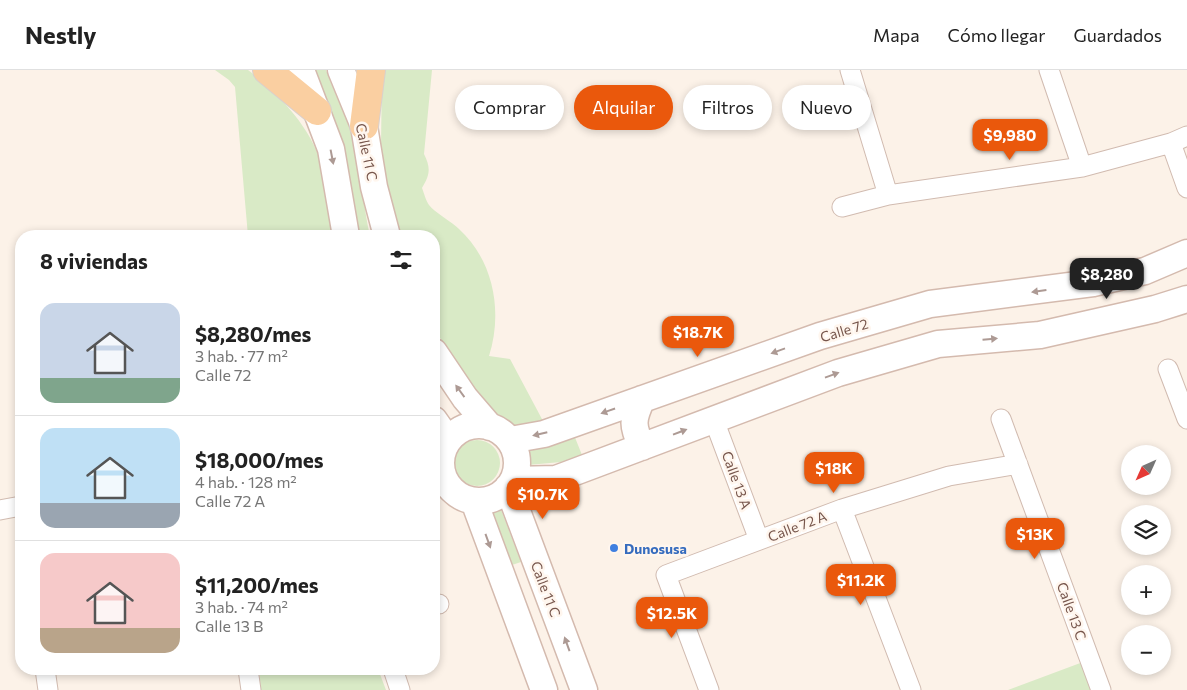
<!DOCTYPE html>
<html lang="es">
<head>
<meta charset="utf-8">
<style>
	:root { --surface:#fff; --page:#f2f2f2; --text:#222; --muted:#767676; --line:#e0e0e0; --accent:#ea580c }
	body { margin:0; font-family:Commissioner,sans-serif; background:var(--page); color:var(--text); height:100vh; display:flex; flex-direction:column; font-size:19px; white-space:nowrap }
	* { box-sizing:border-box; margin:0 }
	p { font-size:16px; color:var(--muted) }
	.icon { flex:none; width:28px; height:28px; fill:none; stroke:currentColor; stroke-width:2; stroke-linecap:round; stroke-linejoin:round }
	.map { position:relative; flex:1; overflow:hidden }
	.drawer { position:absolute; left:15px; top:160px; width:425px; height:445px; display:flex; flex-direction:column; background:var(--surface); border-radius:20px; box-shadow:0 2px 8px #0003 }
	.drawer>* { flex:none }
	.hud { position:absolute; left:455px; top:15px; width:475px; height:45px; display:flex; gap:10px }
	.needle { width:32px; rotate:225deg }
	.buttons { position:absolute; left:1121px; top:375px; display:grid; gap:10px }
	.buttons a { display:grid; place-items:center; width:50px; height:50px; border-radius:50%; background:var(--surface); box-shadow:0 2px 8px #0003; font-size:25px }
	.price { position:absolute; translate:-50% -42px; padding:0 11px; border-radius:10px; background:var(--accent); color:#fff; font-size:16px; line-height:32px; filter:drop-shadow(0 1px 2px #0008) }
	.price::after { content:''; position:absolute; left:50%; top:30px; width:15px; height:11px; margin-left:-8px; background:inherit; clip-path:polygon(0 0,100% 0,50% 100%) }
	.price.current { background:#222; color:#fff }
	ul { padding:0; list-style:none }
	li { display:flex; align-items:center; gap:15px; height:125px; padding:0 25px }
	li+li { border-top:1px solid var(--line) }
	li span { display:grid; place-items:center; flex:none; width:140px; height:100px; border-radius:15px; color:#555 }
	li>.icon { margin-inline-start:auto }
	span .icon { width:60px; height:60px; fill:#fffc; stroke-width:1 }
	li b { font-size:21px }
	h2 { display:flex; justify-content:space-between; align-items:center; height:60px; padding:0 25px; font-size:21px }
	.chip { padding:0 18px; border-radius:22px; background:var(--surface); box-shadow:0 2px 8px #0003; font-size:18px; line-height:45px }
	.chip.current { background:var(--accent); color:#fff }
	header { display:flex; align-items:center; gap:30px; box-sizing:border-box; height:70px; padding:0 25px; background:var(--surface); border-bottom:1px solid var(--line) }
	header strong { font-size:24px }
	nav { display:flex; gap:28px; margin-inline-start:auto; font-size:18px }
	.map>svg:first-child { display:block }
</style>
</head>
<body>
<header>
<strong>Nestly</strong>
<nav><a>Mapa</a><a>Cómo llegar</a><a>Guardados</a></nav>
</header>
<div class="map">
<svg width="1187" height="620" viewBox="0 0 1187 620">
	<rect width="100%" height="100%" fill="#fcf2e8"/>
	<path fill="#d9eac6" d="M215 0H248C278 23 310 56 321 93 327 114 328 144 332 166H248L235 17 229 10Z
		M314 0H326C336 28 352 57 358 87 362 113 364 140 370 166H359L341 67Z
		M382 0H432L424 84C431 98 430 105 422 118 424 123 426 131 429 135 434 142 452 152 459 159 494 191 503 242 489 286L510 289 543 351 513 357 507 354 469 315 434 258V166H399L384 101 381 75Z
		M574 365 582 385 561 392 528 395 525 377Z
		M454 393a23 23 0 1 1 46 0a23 23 0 1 1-46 0Z
		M500 437 521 492 512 495 491 441Z
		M1083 592 1094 620H1008Z
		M259 599H378L386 620H261Z"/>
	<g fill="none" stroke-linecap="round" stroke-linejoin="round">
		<g stroke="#d1bbb0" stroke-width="21">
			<path id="minor" d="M850 0 888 125
				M1049 0 1082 97
				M1171 73 1187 118
				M842 137 888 125 1082 97 1171 73 1187 66
				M1168 299 1187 349
				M1001 349 1101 620
				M714 350 759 470
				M434 406 442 405
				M842 439 911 620
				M0 440 21 436
				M434 534H439
				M45 599 48 620
				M248 599 251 620
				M393 599 400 620
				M709 620 666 505 842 439 949 406 1018 394"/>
		</g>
		<g stroke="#d4baae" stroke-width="29">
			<path id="secondary" d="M301 0 331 79 346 166
				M341 0 364 56 374 117 387 166
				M434 282 465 328 490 357
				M434 350 448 370
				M441 393a38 38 0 1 1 76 0a38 38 0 1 1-76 0Z
				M510 370 544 364 820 266 930 234 1093 213 1145 201 1187 183
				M642 377C632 356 632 350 642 329
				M513 410 556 409 838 303 938 274 1040 265 1155 239 1187 229
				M508 417 584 620
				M474 431 544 620"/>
		</g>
		<g stroke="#d9d0cd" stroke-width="30">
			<path id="primary" d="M267 0 317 41
				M364 56 371 0"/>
		</g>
		<use href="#minor" stroke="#fff" stroke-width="19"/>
		<use href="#secondary" stroke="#fff" stroke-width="26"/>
		<use href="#primary" stroke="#facfa1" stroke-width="28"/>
	</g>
	<defs><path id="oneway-solid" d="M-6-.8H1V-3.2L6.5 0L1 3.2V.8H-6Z" transform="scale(1.25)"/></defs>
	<g fill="#ad9a94">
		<use href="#oneway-solid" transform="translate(332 87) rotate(79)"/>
		<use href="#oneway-solid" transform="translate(1039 221) rotate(172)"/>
		<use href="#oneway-solid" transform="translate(990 269) rotate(-5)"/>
		<use href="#oneway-solid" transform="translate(778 281) rotate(160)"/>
		<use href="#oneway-solid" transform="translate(832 305) rotate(-20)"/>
		<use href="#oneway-solid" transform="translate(460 321) rotate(-126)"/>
		<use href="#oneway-solid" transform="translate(608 341) rotate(161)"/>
		<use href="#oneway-solid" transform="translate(680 362) rotate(-21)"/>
		<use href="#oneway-solid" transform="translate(540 364) rotate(167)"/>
		<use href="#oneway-solid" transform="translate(488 471) rotate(70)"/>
		<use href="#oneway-solid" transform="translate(567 574) rotate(-110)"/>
	</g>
	<circle fill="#3f7fe0" stroke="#fff6ee" stroke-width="2" cx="614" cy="478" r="5"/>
	<g text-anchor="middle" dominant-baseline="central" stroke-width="5" stroke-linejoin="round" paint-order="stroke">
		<g font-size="14" fill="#77564c" stroke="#fff6ee">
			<text transform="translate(367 82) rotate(78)">Calle 11 C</text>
			<text transform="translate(844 260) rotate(-17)">Calle 72</text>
			<text transform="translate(737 410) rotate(70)">Calle 13 A</text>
			<text transform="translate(797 456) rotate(-21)">Calle 72 A</text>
			<text transform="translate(546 519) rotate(69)">Calle 11 C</text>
			<text transform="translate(1072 541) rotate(70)">Calle 13 C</text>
		</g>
		<g font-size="14" font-weight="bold" fill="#366cbe" stroke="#fff6ee" text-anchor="start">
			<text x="624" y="478">Dunosusa</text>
		</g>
	</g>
</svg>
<div class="buttons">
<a><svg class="needle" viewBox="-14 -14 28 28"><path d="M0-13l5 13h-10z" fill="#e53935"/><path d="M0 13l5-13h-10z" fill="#767676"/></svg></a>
<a><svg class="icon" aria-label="layers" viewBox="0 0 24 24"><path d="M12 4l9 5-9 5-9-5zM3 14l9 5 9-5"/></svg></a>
<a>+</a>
<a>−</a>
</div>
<b class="price" style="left:1010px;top:91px">$9,980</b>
<b class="price current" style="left:1107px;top:230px">$8,280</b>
<b class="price" style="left:698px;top:288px">$18.7K</b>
<b class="price" style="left:834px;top:424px">$18K</b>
<b class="price" style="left:543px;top:450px">$10.7K</b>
<b class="price" style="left:1035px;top:490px">$13K</b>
<b class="price" style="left:861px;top:536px">$11.2K</b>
<b class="price" style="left:672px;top:569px">$12.5K</b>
<div class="hud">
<a class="chip">Comprar</a>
<a class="chip current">Alquilar</a>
<a class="chip">Filtros</a>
<a class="chip">Nuevo</a>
</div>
<section class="drawer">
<h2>8 viviendas<svg class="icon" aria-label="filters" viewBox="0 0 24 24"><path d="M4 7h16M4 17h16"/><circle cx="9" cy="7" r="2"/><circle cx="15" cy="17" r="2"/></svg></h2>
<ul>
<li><span style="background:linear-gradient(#c9d6e8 75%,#7fa58c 0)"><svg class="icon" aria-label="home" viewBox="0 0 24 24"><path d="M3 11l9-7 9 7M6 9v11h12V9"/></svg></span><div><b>$8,280/mes</b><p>3 hab. · 77 m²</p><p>Calle 72</p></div></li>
<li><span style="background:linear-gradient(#bfe0f5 75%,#9aa5b1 0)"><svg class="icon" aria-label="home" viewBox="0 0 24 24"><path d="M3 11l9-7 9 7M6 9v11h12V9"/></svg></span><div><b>$18,000/mes</b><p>4 hab. · 128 m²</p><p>Calle 72 A</p></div></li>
<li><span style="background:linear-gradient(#f6c9c9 75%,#b9a48a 0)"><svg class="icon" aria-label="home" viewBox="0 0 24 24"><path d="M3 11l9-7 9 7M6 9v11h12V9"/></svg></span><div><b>$11,200/mes</b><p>3 hab. · 74 m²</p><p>Calle 13 B</p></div></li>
</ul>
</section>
</div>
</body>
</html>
